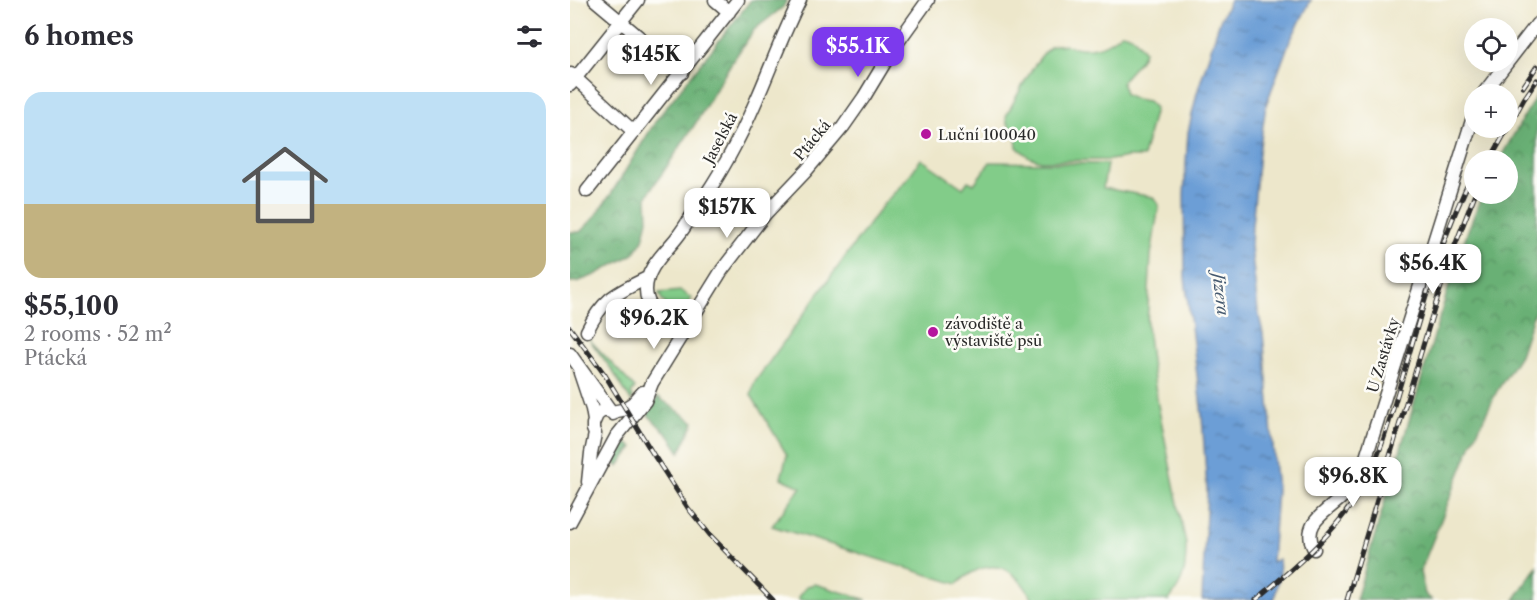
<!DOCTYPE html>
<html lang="en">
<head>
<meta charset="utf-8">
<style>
	:root { --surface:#fff; --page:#f7f7f7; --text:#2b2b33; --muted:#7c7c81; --accent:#7c3aed }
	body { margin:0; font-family:"Libre Caslon Text",serif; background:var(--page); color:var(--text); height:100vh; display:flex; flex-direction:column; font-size:22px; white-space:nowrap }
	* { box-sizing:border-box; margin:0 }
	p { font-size:20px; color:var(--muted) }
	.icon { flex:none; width:33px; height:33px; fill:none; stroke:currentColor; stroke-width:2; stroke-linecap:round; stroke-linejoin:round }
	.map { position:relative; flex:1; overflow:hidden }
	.side { display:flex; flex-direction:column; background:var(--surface); width:570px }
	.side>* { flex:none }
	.controls { position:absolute; left:894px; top:18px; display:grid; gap:12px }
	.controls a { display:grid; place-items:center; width:54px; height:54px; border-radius:50%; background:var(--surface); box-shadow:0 6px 24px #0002; font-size:30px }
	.price { position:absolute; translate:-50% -51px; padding:0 14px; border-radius:12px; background:#fff; color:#222; font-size:20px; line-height:39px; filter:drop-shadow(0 2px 3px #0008) }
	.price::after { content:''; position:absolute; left:50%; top:36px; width:18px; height:14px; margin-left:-9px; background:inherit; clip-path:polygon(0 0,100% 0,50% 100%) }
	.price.on { background:var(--accent); color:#fff }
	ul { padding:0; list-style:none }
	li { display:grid; align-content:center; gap:12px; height:318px; padding:0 24px }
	li span { display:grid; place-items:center; height:186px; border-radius:18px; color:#555 }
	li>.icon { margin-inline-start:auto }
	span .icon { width:108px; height:108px; fill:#fffc; stroke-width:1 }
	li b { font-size:26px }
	h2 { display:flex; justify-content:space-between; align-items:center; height:72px; padding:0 24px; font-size:26px }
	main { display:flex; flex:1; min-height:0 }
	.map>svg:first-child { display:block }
</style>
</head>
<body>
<main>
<section class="side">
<h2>6 homes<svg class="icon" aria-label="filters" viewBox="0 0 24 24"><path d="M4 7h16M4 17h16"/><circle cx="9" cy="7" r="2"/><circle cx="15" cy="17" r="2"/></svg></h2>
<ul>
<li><span style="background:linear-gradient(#bfe0f5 60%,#c2b280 0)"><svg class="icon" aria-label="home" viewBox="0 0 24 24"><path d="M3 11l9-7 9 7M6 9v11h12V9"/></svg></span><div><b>$55,100</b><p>2 rooms · 52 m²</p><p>Ptácká</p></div></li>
</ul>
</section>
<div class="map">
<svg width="967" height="600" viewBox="0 0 967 600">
	<defs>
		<pattern id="forest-crowns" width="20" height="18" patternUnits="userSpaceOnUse" patternTransform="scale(1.5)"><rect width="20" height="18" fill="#69b075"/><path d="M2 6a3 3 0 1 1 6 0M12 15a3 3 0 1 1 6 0" fill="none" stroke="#578f60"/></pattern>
		<pattern id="water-ripples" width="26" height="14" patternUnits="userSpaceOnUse" patternTransform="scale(1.5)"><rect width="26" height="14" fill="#6c9ed6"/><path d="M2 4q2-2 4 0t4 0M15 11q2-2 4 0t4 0" fill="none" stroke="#5981ae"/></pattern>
	</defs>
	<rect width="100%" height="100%" fill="#fdfcf7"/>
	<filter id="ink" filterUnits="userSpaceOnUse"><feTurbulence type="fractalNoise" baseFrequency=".0167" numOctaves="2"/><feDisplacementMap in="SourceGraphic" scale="12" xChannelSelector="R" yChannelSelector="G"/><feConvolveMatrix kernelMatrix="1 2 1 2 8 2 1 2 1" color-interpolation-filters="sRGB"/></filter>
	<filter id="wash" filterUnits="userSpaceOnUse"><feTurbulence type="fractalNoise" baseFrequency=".008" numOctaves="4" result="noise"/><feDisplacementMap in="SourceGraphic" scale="24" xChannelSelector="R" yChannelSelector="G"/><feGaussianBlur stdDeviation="1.35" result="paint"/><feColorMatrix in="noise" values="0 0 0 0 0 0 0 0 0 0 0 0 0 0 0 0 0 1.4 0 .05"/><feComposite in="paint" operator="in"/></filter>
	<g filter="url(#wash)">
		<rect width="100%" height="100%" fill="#ede7cb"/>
		<path fill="#82cc89" stroke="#567c5a" stroke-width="1.5" d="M551 33C563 34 568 41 574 51 571 64 559 70 552 82L555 94 566 99 578 101 585 108 573 157H558L540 160 471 161 459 157 447 147 446 137 437 122 436 116C445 100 468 53 482 46 489 43 498 46 505 47 523 51 538 45 551 33Z
			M351 159 393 188 398 181 404 184 420 162 537 164 533 188 583 197 589 205 581 255 577 325 581 361 588 405 616 544C616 569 615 580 599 600H464C459 594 455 586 449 580 430 558 406 566 387 584L202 526 231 487 211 478 217 455 181 395 184 383 312 206 337 179Z
			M111 291 121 298C116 322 94 310 89 293Z
			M18 338 65 388 61 394 63 397 61 401 42 370Z
			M245 584 297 600H230L228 597 237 586Z"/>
		<path fill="url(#forest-crowns)" stroke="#4a6e50" stroke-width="1.5" d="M181 0H217L213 7 184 30 160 65 127 121 94 171 83 186 77 197 78 220 73 240 64 254 25 275 7 282H0V232H10L23 219 41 194 87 119Z
			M967 94V304L950 355 927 391 903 441 850 572 855 594 862 600H786C808 522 832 445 855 367 872 309 888 249 913 194H938V160H929Z
			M88 397 124 422 110 452 99 436 77 414Z
			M50 440 63 447 48 467C38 458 46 450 50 440Z
			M967 566V600H944Z"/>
		<path fill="url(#water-ripples)" stroke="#4c6480" stroke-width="1.5" d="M660 0H741L719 43 696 105 689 153 682 226 681 246 688 311 693 333 707 491 702 562 709 559 710 573 704 600H632L637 491 632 416 615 278 614 195 618 132 627 93 650 20Z"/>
	</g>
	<g filter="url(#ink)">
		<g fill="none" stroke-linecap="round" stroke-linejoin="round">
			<g stroke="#484743" stroke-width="15">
				<path id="minor" d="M25 0 112 73
					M145 0 159 12
					M1 74 64 132
					M0 85 68 0
					M913 94 967 24
					M17 191 168 0
					M17 331C33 298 47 293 77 278
					M112 334C98 322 76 311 76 290 76 267 96 252 108 236 115 227 120 218 126 209 150 176 170 138 186 101 201 67 213 33 230 0
					M0 354 43 414
					M10 373 22 409 24 421
					M18 482 21 453 25 434 23 429V424L27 415 32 411H37L42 412 52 410 63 403 73 392
					M0 522 46 437 75 401 82 383 152 270 196 213 236 171 273 127 294 97 323 49 358 0
					M744 549C730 522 759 511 774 495 783 487 788 477 793 467L904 114"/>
			</g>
			<use href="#minor" stroke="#fff" stroke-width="12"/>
			<g stroke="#2b2b2b" stroke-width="5">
				<path id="rail" d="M953 87 967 66
					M920 160 954 99 967 80
					M0 328 35 375 83 454 118 508 140 535 203 600
					M686 600C726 566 765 534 792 488 811 456 820 418 831 382 852 311 870 238 904 172
					M777 600 861 319 879 261 905 194"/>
			</g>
			<use href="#rail" stroke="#fdfcf7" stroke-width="3" stroke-dasharray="9" stroke-linecap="butt"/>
		</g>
	</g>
	<g fill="#b5179e" stroke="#fdfcf7" stroke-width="2">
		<circle cx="356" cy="134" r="6"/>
		<circle cx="363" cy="332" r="6"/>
	</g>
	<g text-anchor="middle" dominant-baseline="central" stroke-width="5" stroke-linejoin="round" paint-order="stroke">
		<g font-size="15" fill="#2b2b2b" stroke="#fdfcf7" text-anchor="start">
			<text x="368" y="134">Luční 100040</text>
			<text x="375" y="323">závodiště a<tspan x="375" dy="17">výstaviště psů</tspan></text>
		</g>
		<g font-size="15" fill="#2b2b2b" stroke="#fdfcf7">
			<text transform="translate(150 138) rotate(-62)">Jaselská</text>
			<text transform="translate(242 140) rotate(-50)">Ptácká</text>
			<text transform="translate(813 355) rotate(-73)">U Zastávky</text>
		</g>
		<g font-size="16" font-style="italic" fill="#45596f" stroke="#fdfcf7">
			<text transform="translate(651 294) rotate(83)">Jizera</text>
		</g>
	</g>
</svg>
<div class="controls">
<a><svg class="icon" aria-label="locate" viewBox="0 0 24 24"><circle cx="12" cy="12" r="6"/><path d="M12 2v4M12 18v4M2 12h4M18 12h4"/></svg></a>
<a>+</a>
<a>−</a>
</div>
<b class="price on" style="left:288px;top:78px">$55.1K</b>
<b class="price" style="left:81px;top:86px">$145K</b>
<b class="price" style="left:157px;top:239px">$157K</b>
<b class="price" style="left:863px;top:295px">$56.4K</b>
<b class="price" style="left:84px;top:350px">$96.2K</b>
<b class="price" style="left:783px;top:508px">$96.8K</b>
</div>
</main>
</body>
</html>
